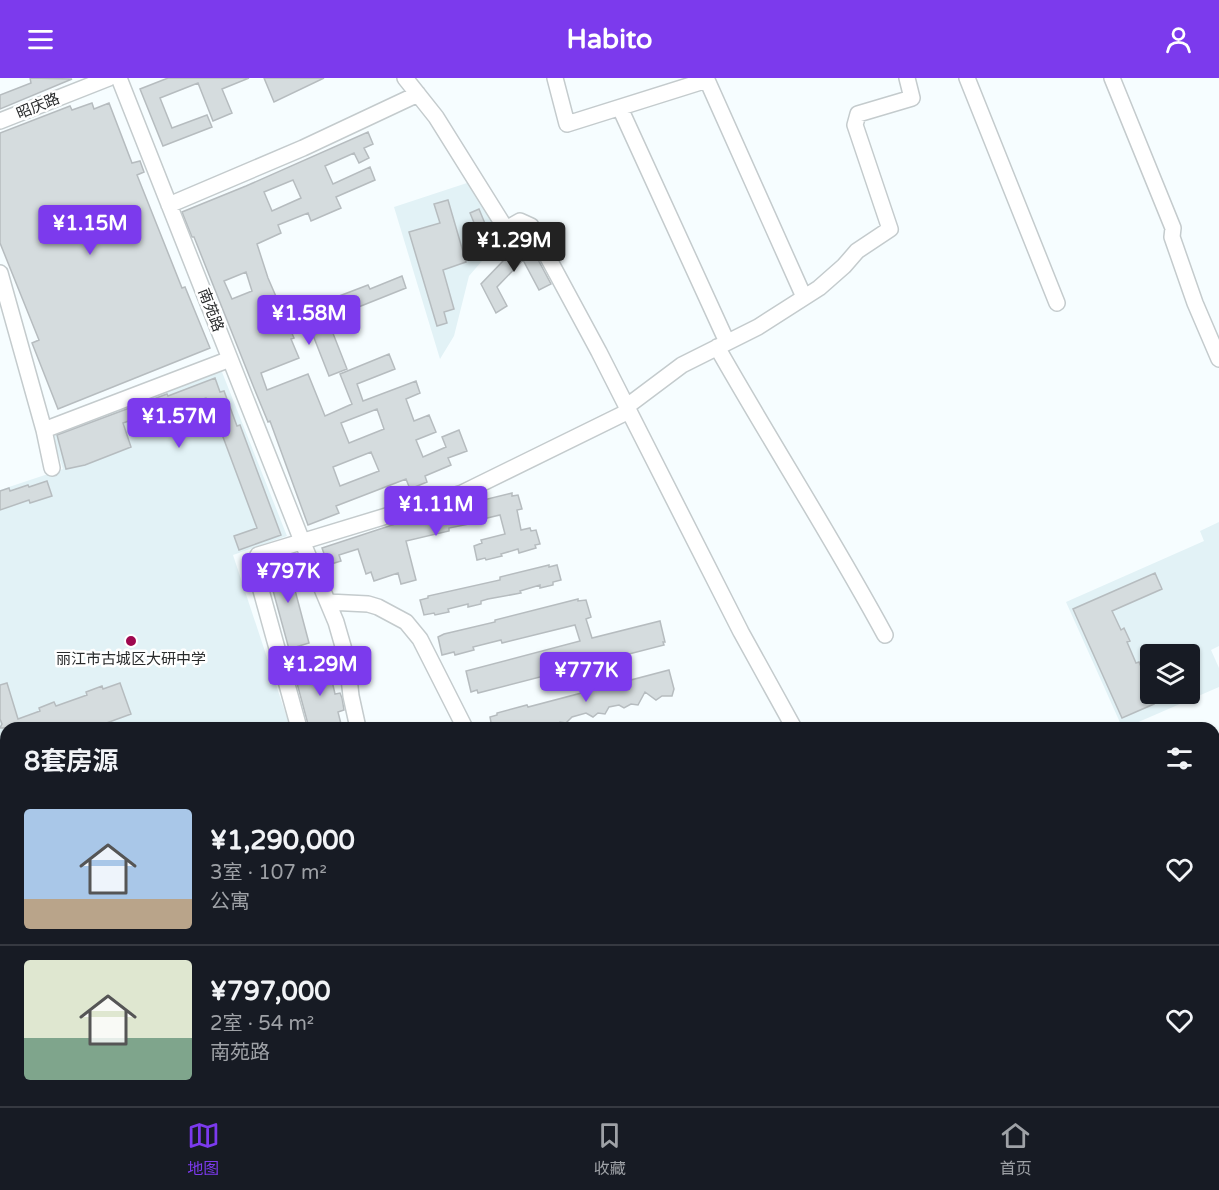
<!DOCTYPE html>
<html lang="zh">
<head>
<meta charset="utf-8">
<style>
	:root { --surface:#171b24; --page:#20242c; --text:#f1f3f6; --muted:#9ea1a6; --line:#363941; --accent:#7c3aed }
	body { margin:0; font-family:"Varela Round","Noto Sans SC",sans-serif; background:var(--page); color:var(--text); height:100vh; display:flex; flex-direction:column; font-size:22px; white-space:nowrap }
	* { box-sizing:border-box; margin:0 }
	p { font-size:20px; color:var(--muted) }
	.icon { flex:none; width:33px; height:33px; fill:none; stroke:currentColor; stroke-width:2; stroke-linecap:round; stroke-linejoin:round }
	.map { position:relative; flex:1; overflow:hidden }
	.panel { position:absolute; left:0px; top:644px; width:1220px; height:386px; display:flex; flex-direction:column; background:var(--surface); border-radius:18px 18px 0 0; box-shadow:0 2px 4px #0004 }
	.panel>* { flex:none }
	.controls { position:absolute; left:1140px; top:566px; display:grid; gap:12px }
	.controls a { display:grid; place-items:center; width:60px; height:60px; border-radius:6px; background:var(--surface); box-shadow:0 2px 4px #0004; font-size:30px }
	.price { position:absolute; translate:-50% -51px; padding:0 14px; border-radius:6px; background:var(--accent); color:#fff; font-size:20px; line-height:39px; filter:drop-shadow(0 2px 3px #0008) }
	.price::after { content:''; position:absolute; left:50%; top:36px; width:18px; height:14px; margin-left:-9px; background:inherit; clip-path:polygon(0 0,100% 0,50% 100%) }
	.price.on { background:#222; color:#fff }
	ul { padding:0; list-style:none }
	li { display:flex; align-items:center; gap:18px; height:150px; padding:0 24px }
	li+li { border-top:2px solid var(--line) }
	li span { display:grid; place-items:center; flex:none; width:168px; height:120px; border-radius:6px; color:#555 }
	li>.icon { margin-inline-start:auto }
	span .icon { width:72px; height:72px; fill:#fffc; stroke-width:1 }
	li b { font-size:26px }
	h2 { display:flex; justify-content:space-between; align-items:center; height:72px; padding:0 24px; font-size:26px }
	header { display:flex; justify-content:space-between; align-items:center; height:78px; padding:0 24px; background:var(--accent); color:#fff; font-size:27px; font-weight:700 }
	.tab-bar { display:flex; justify-content:space-around; align-items:center; height:84px; border-top:2px solid var(--line); background:var(--surface); font-size:16px; color:var(--muted) }
	.tab-bar a { display:grid; justify-items:center; gap:3px }
	.tab-bar .on { color:var(--accent) }
	.map>svg:first-child { display:block }
</style>
</head>
<body>
<header><svg class="icon" aria-label="menu" viewBox="0 0 24 24"><path d="M4 6h16M4 12h16M4 18h16"/></svg>Habito<svg class="icon" aria-label="person" viewBox="0 0 24 24"><circle cx="12" cy="8" r="4"/><path d="M4 21q1-7 8-7t8 7"/></svg></header>
<div class="map">
<svg width="1219" height="1028" viewBox="0 0 1219 1028">
	<rect width="100%" height="100%" fill="#f6fdff"/>
	<path fill="#e2f2f6" fill-rule="evenodd" d="M470 104 501 161 469 198 454 258 440 281 394 129Z
		M220 289 287 458 233 477 290 649 6 650V691L0 671V412L63 391 51 355Z
		M1219 444V568L1211 572 1219 590V609L1127 649H1122L1066 524 1204 463 1200 453ZM1150 576H1190V615H1150Z
		M1219 887V934L1214 937V890Z"/>
	<path fill="#d5dcde" stroke="#b6bcbf" stroke-width="1.5" fill-rule="evenodd" d="M30 0 72 1 0 31V17L31 5Z
		M168 0H249L222 11 232 35 213 43 198 5 160 20 172 50 207 37 212 49 163 68 140 11Z
		M264 0H324L274 24Z
		M92 25 94 31 109 25 132 85 140 83 144 94 137 97 182 210 185 209 210 270 58 331 32 265 39 262 0 165V55L70 28 72 32Z
		M368 54 373 66 364 70 369 80 359 85 354 75 325 88 333 106 370 89 375 102 336 119 341 130 311 143 308 135 278 147 281 155 257 166 268 200 294 260 291 261 299 280 261 295 267 312 308 296 325 338 352 326 340 296 389 276 395 291 357 306 363 323 416 303 420 315 406 321 414 343 429 337 436 354 416 362 423 379 446 369 442 359 459 352 467 373 448 380 451 387 425 398 427 404 410 411 406 401 336 428 339 435 308 447 270 343 268 344 254 310 194 159H192L182 134 246 108ZM293 102 301 120 272 133 264 114ZM246 194 252 213 232 221 224 203ZM377 331 384 351 349 365 341 345ZM371 374 379 393 340 408 333 389Z
		M448 122 466 184 443 192 454 231 444 234 447 245 437 248 409 154 440 145 434 126Z
		M479 131 493 165 484 169 470 135Z
		M526 159 551 206 539 212 523 182 497 209 507 228 496 235 481 206Z
		M402 198 406 210 341 236 334 220 368 207 370 211Z
		M325 235 347 291 329 298 307 242Z
		M215 300 220 314 224 313 237 348 240 347 281 457 239 472 234 458 257 450 220 351 218 352 206 320 179 330 178 326 123 345 131 369 85 387 66 391 57 357 167 316 168 318Z
		M47 403 52 418 30 425 29 422 0 432V413L9 410 10 413 28 407 29 409Z
		M512 415V418L518 417 522 431 517 432 521 452 530 450 531 453 536 452 540 466 535 467 536 470 519 475 518 471 501 476 502 478 486 482 485 480 477 482 474 468 482 465 481 462 505 456 500 437 483 441 484 443 449 450V453L406 463 416 502 401 506 398 495 374 503 371 494 366 496 358 471 339 477 341 483 328 487 322 470 435 433 444 431 445 435 464 430 463 427Z
		M287 482 309 565 289 571 266 487Z
		M549 487V489L557 487 561 502 553 504V507L540 510V507L520 513 521 515 488 521 481 523V526L468 529V526L448 531 449 534 435 537 434 535 424 537 420 522 428 520V518L500 502V499Z
		M1155 495 1162 511 1112 533 1121 552 1124 550 1130 563 1127 564 1136 585 1139 584 1144 596 1141 597 1154 626 1122 640 1073 531Z
		M578 521V523L586 522 591 539 586 541 592 560 660 543 665 564H663L664 567 478 615 477 612 471 614 466 593 580 563 575 547 502 565 501 562 473 569 474 572 455 577 454 574 442 577 438 559 444 556 495 544V542Z
		M328 585 335 616 340 615 342 620 344 632 338 634 342 650H309L294 594Z
		M669 592 674 611 672 618H662L656 622 645 614 638 627 631 626 624 630 619 627 609 629 605 636 598 635 593 639 586 635 572 639 566 645 560 644 555 649 548 645 531 650H492L490 639 497 637V635L527 627 528 629Z
		M7 605 18 641 40 633 39 630 54 624 56 628 87 617 86 614 102 608 103 611 120 605 131 636 93 650H0L2 646 0 641V607Z"/>
	<g fill="none" stroke-linecap="round" stroke-linejoin="round">
		<g stroke="#c4cbcd" stroke-width="18">
			<path id="minor" d="M119 0 302 463 336 544 347 582 351 618 358 650
				M405 0 436 39 506 151 520 143 531 148 599 274 741 554 794 650
				M555 0 567 46 707 2 804 219
				M967 0 1057 225
				M1112 0 1173 150 1172 159 1195 225 1219 281
				M620 30 727 264
				M0 43 109 0
				M169 127 303 70 418 16
				M0 195 44 352 52 390
				M717 269C772 366 832 459 885 557
				M626 329 682 287 758 249 819 210 844 188 857 173 890 151 855 47 858 36 912 20 907 0
				M44 352 230 281
				M328 524 368 526 378 529 406 544 420 561 465 650
				M299 650 254 487 258 477 462 415 629 333
				M0 760 6 781
				M421 1023 423 1028
				M486 1023 488 1028
				M726 1023 728 1028
				M988 1023 990 1028
				M1025 1023 1027 1028"/>
		</g>
		<use href="#minor" stroke="#fff" stroke-width="15"/>
	</g>
	<circle fill="#9f084f" stroke="#fff" stroke-width="2" cx="131" cy="563" r="6"/>
	<g text-anchor="middle" dominant-baseline="central" stroke-width="5" stroke-linejoin="round" paint-order="stroke">
		<g font-size="15" fill="#292b2c" stroke="#fff">
			<text transform="translate(38 28) rotate(-22)">昭庆路</text>
			<text transform="translate(211 232) rotate(69)">南苑路</text>
		</g>
		<g font-size="15" fill="#292b2c" stroke="#fff">
			<text x="131" y="581">丽江市古城区大研中学</text>
		</g>
	</g>
</svg>
<div class="controls">
<a><svg class="icon" aria-label="layers" viewBox="0 0 24 24"><path d="M12 4l9 5-9 5-9-5zM3 14l9 5 9-5"/></svg></a>
</div>
<b class="price" style="left:90px;top:178px">¥1.15M</b>
<b class="price on" style="left:514px;top:195px">¥1.29M</b>
<b class="price" style="left:309px;top:268px">¥1.58M</b>
<b class="price" style="left:179px;top:371px">¥1.57M</b>
<b class="price" style="left:436px;top:459px">¥1.11M</b>
<b class="price" style="left:288px;top:526px">¥797K</b>
<b class="price" style="left:320px;top:619px">¥1.29M</b>
<b class="price" style="left:586px;top:625px">¥777K</b>
<section class="panel">
<h2>8套房源<svg class="icon" aria-label="filters" viewBox="0 0 24 24"><path d="M4 7h16M4 17h16"/><circle cx="9" cy="7" r="2"/><circle cx="15" cy="17" r="2"/></svg></h2>
<ul>
<li><span style="background:linear-gradient(#a9c7e8 75%,#b9a48a 0)"><svg class="icon" aria-label="home" viewBox="0 0 24 24"><path d="M3 11l9-7 9 7M6 9v11h12V9"/></svg></span><div><b>¥1,290,000</b><p>3室 · 107 m²</p><p>公寓</p></div><svg class="icon" aria-label="heart" viewBox="0 0 24 24"><path d="M12 20l-8-8c-3-5 5-10 8-4 3-6 11-1 8 4z"/></svg></li>
<li><span style="background:linear-gradient(#dfe7d0 65%,#7fa58c 0)"><svg class="icon" aria-label="home" viewBox="0 0 24 24"><path d="M3 11l9-7 9 7M6 9v11h12V9"/></svg></span><div><b>¥797,000</b><p>2室 · 54 m²</p><p>南苑路</p></div><svg class="icon" aria-label="heart" viewBox="0 0 24 24"><path d="M12 20l-8-8c-3-5 5-10 8-4 3-6 11-1 8 4z"/></svg></li>
</ul>
</section>
</div>
<nav class="tab-bar">
<a class="on"><svg class="icon" aria-label="map" viewBox="0 0 24 24"><path d="M3 6l6-2 6 2 6-2v14l-6 2-6-2-6 2zM9 4v14M15 6v14"/></svg>地图</a>
<a><svg class="icon" aria-label="saved" viewBox="0 0 24 24"><path d="M7 4h10v16l-5-4-5 4z"/></svg>收藏</a>
<a><svg class="icon" aria-label="home" viewBox="0 0 24 24"><path d="M3 11l9-7 9 7M6 9v11h12V9"/></svg>首页</a>
</nav>
</body>
</html>
